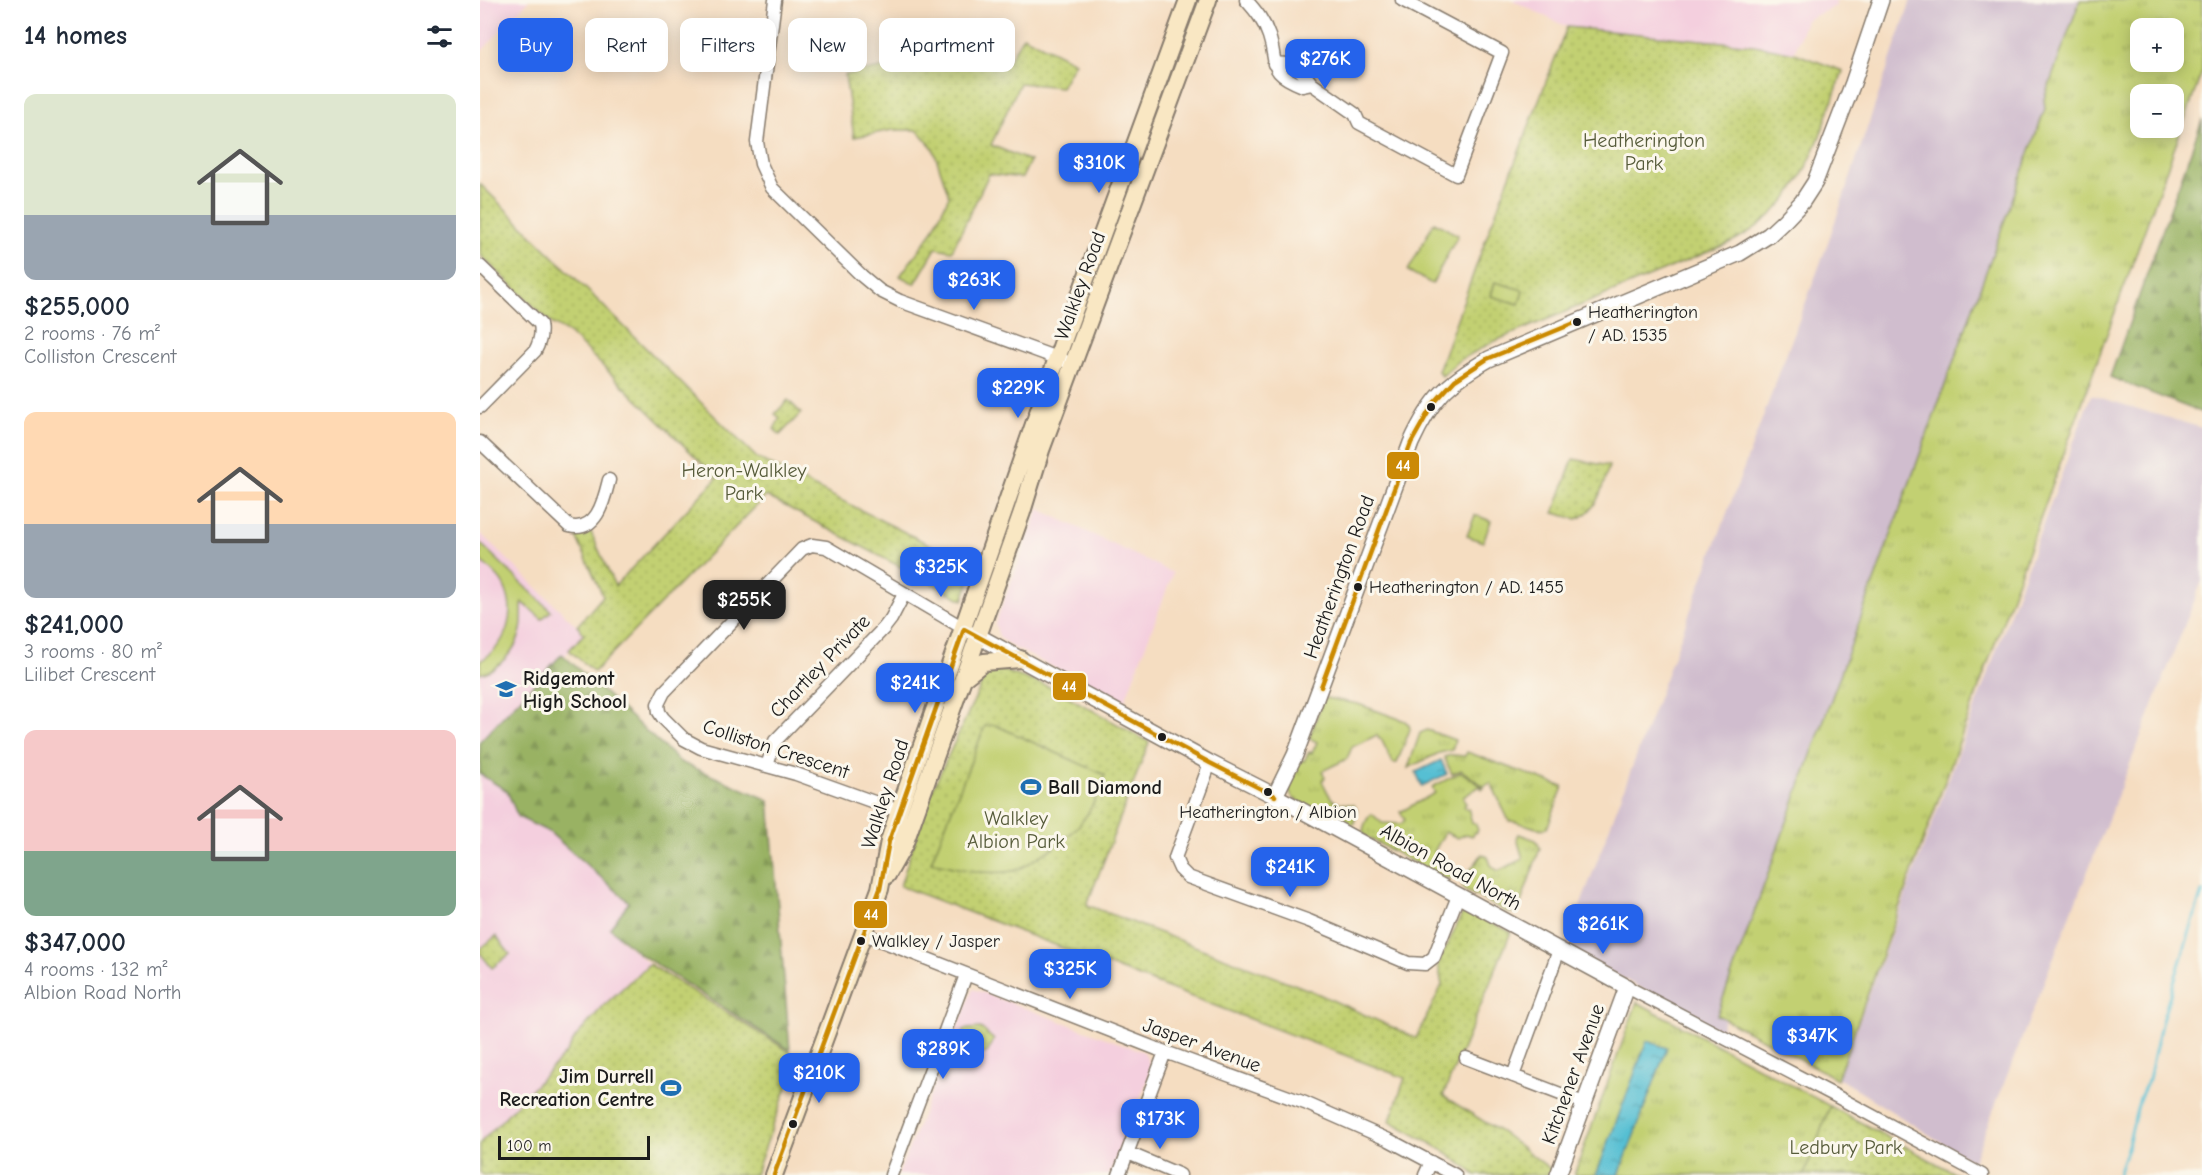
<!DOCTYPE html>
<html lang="en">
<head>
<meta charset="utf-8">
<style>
	:root { --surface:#fff; --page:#f6f6f7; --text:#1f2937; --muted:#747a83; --accent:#2563eb }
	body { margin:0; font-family:"Comic Neue",sans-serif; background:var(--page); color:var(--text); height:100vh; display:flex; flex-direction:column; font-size:22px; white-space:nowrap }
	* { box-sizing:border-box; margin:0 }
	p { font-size:20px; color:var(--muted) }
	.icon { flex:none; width:33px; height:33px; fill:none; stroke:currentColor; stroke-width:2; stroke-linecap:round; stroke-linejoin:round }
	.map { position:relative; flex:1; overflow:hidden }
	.details { display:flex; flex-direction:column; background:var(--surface); width:480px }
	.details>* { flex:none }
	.top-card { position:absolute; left:18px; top:18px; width:570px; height:54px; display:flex; gap:12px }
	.tools { position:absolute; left:1650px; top:18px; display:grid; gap:12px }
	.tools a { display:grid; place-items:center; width:54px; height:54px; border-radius:12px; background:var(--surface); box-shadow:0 3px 15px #0003; font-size:30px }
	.scale { position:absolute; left:18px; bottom:15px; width:152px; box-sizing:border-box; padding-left:6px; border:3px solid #1c1c1c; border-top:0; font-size:16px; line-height:21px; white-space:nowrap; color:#1c1c1c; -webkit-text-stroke:4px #fbf7ec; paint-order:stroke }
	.price { position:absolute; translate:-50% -51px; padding:0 14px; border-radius:12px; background:var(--accent); color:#fff; font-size:20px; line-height:39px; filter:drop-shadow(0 2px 3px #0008) }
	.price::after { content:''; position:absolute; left:50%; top:36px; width:18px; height:14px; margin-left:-9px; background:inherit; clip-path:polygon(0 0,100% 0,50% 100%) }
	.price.selected { background:#222; color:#fff }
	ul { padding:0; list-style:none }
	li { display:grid; align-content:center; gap:12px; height:318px; padding:0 24px }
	li span { display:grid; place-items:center; height:186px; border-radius:12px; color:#555 }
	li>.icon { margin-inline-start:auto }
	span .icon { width:108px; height:108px; fill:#fffc; stroke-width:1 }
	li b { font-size:26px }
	h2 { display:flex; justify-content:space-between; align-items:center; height:72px; padding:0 24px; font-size:26px }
	.chip { padding:0 21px; border-radius:12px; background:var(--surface); box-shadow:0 3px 15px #0003; font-size:21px; line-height:54px }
	.chip.selected { background:var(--accent); color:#fff }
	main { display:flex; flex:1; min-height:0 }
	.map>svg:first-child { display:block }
</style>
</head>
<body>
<main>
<section class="details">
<h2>14 homes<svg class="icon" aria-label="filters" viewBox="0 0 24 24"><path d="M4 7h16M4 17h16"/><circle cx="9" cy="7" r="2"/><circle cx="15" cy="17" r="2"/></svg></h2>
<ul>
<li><span style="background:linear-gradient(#dfe7d0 65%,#9aa5b1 0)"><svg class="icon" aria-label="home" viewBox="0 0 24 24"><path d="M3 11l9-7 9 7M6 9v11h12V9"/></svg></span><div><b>$255,000</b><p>2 rooms · 76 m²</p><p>Colliston Crescent</p></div></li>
<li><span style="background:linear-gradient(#ffd9b3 60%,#9aa5b1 0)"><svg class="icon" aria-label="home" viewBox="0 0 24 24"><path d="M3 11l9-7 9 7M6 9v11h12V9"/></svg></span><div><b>$241,000</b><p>3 rooms · 80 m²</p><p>Lilibet Crescent</p></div></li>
<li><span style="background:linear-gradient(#f6c9c9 65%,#7fa58c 0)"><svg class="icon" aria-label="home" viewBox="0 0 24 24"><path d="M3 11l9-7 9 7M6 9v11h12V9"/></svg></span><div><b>$347,000</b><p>4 rooms · 132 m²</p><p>Albion Road North</p></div></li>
</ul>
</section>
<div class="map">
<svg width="1722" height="1175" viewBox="0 0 1722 1175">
	<defs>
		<pattern id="grass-tufts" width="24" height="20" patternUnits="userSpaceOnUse" patternTransform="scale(1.5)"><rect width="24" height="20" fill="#c2d072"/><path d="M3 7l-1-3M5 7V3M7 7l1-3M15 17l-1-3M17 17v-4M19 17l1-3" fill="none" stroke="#a6b262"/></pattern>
		<pattern id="forest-firs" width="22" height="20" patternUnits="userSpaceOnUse" patternTransform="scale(1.5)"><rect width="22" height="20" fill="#99b264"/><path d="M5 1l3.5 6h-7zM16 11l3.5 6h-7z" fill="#839856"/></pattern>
		<pattern id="park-dots" width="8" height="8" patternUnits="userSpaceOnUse" patternTransform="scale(1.5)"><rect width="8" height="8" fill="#c2d072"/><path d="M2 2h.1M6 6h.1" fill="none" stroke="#a6b262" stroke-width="1.8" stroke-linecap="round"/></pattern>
		<pattern id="water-ripples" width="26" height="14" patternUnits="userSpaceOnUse" patternTransform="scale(1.5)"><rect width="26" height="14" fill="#56bfd3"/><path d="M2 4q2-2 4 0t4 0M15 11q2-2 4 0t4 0" fill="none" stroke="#469aaa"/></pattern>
	</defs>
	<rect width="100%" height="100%" fill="#fbf7ec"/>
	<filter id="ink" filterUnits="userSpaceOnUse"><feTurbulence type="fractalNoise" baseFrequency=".0167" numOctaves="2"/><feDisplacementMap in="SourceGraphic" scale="12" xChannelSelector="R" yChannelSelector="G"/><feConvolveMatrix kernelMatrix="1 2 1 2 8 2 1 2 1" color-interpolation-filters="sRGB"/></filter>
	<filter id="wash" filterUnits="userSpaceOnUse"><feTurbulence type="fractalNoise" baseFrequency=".008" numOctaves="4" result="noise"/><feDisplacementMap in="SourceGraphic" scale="24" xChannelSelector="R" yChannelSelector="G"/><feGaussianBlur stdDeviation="1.35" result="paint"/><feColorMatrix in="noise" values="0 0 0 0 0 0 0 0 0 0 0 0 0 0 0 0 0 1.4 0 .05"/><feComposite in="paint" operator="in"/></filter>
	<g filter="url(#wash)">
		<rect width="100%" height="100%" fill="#f5ddc1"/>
		<path fill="#f4cfde" d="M0 0H49L0 53Z
			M1032 0H1358L1355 2 1356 6 1326 20 1314 53 1274 45 1087 27Z
			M559 509 693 573 644 703 529 645 519 636 515 624Z
			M0 533 105 634 0 745Z
			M0 758 160 911 139 938 169 964 149 980 95 1038 86 1053 0 1143Z
			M493 989 664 1052 670 1065 669 1076 629 1175H418Z"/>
		<path fill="#d0bdce" d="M1431 0H1609L1240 1031 1085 947 1346 248Z
			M1611 395 1722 428V581L1493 1162 1358 1078Z"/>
		<path fill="url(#grass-tufts)" stroke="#6f7647" stroke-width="1.5" fill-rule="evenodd" d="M1600 0H1722V72L1357 1079 1237 1015 1565 109 1564 99ZM1660 28H1694V62H1660ZM1660 94H1694V128H1660Z
			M846 698 878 704 925 721 929 725 930 729 917 763H913L901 739H899L897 735 872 747 867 759 842 771 845 778 842 781C853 802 849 802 874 805L877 810 874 823 867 828 813 798 809 791 808 783 819 759 824 761 829 752 832 753 837 742 829 738 843 700Z
			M947 730 975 740 972 750 959 753 928 768 940 733Z
			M987 752 1083 787 1067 828C1054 831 1042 821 1029 821L1011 783 1004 786 981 770 972 774 964 757 972 755 985 756Z
			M981 772 1004 788 1002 789 1000 786 983 797 986 804 984 806 986 809 988 808 992 823H995L998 830 992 836 986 834 978 838 965 832 954 852 973 865 974 872 971 878 964 879 883 835C882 828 887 817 892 814L902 823 921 824 925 820 920 812 955 793 952 787Z
			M1039 834 1056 840 1060 848 1039 908 1034 912 1029 913 984 890 982 885C985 873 995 866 1002 854L1008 857 1011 865 1018 871 1043 859 1037 838Z
			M1157 1002 1350 1106 1324 1175H1094Z"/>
		<path fill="url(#forest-firs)" stroke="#5a6740" stroke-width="1.5" d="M1722 120V413L1630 377Z
			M82 654 200 762 289 800 310 1050 158 953 130 928 149 902 69 832 38 817 27 791 0 774V741Z"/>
		<path fill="url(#park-dots)" stroke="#6f7647" stroke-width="1.5" d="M1087 27 1274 45 1314 53 1363 71C1336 144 1325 208 1247 244L1013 342 980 360 962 376 958 371 1011 225Z
			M543 36 595 62 581 87 540 83 511 145 550 161 542 178 509 174 472 251 456 248 435 284 420 276 452 232 469 196 453 148 437 130H413L374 137 365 75 494 50 517 60 528 62Z
			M0 184 277 458 494 567 483 600 286 496 114 672 89 650 104 634 97 626 123 596 95 534 109 528 135 586 237 478 89 333 71 323 0 255Z
			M308 400 321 413 300 435 294 429 300 418 295 414Z
			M1093 459 1129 466C1123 486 1118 511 1097 519L1074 513Z
			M510 666 573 688 669 742 607 905 832 991 936 1038 962 985 958 964 984 910 1031 932 963 1096 1024 1134 1073 1171 1071 1175H996L966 1152 910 1121 925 1078 420 886 448 799Z
			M16 936 30 954 12 968 0 953V949Z
			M169 964 318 1057 275 1175H3L0 1172V1143L86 1053 95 1038 123 1006Z
			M501 1028 514 1040 508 1052 496 1057 479 1048 485 1029Z
			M1350 1106 1478 1175H1324Z"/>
		<path fill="#c2d072" stroke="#6f7647" stroke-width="1.5" d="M954 222 978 235 952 284 928 271Z
			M1015 282 1043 290 1039 304 1011 296Z
			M995 515 1011 521 1003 542 987 536Z
			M0 543 71 611 62 619 42 602C42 611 43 621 41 630 37 649 19 670 0 674V661C27 646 38 612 23 584 18 575 7 567 0 560Z
			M515 725 625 775C611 817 595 836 557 858 550 863 541 870 533 871 504 876 478 868 451 862L505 726Z"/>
		<path fill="url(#water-ripples)" stroke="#396e78" stroke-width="1.5" d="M961 760 967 774 942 786 936 772Z
			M1167 1041 1187 1048 1139 1175H1116Z"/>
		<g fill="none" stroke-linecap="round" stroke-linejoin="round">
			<path stroke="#56bfd3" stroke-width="3" d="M1638 1175 1648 1145 1660 1097 1669 1079 1681 1024 1722 892"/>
		</g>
	</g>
	<g filter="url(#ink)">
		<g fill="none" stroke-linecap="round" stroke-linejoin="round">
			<g stroke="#887c6e" stroke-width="15">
				<path id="minor" d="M295 0 277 142 281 164 292 188 382 276 400 291 420 301 585 361
					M766 0C776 11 784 21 789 36 799 66 786 71 823 86L832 84C821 69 812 61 794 64
					M832 84 875 114 879 123 976 175 1022 53 922 0
					M0 266 60 324C62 334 60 342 55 351L0 407
					M0 442 89 526C117 533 124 500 129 480
					M730 763 695 858 700 869 708 877 829 921 928 963 945 964 954 957 978 896
					M287 766 295 741 404 628 411 619 424 594
					M419 811 316 774 221 748 204 739 183 718 179 712 178 704 184 692 322 549 332 545 346 547 490 632
					M384 934 677 1049 825 1103 909 1140 975 1175
					M1147 987 1352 1094 1502 1175
					M986 1058 1104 1103
					M1033 1076 1079 950
					M648 1153 700 1175
					M411 1175 486 975
					M639 1175 685 1052
					M945 1175 951 1162"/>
			</g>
			<g stroke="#887c6e" stroke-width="18">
				<path id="tertiary" d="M498 636 730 763 795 796 1147 987 1078 1175
					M795 796 815 755 931 443C951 399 967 383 1009 359L1260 253 1289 235 1305 220 1322 202 1335 182 1373 83 1401 0"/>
			</g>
			<g stroke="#887c6e" stroke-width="20">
				<path id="secondary" d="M485 677 504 662 540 659
					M407 875 424 845 542 512 561 450 728 0
					M294 1175 400 889 409 841 419 811 582 344 708 0"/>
			</g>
			<use href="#minor" stroke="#fff" stroke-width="12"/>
			<use href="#tertiary" stroke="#fff" stroke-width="15"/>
			<use href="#secondary" stroke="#f9e7c3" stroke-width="16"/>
			<g stroke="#fbf7ec" stroke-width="9">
				<path id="bus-1" d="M841 687 931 443 953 404 975 380 1007 359 1097 322
					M294 1175 400 889 409 841 484 629 730 763 795 796"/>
			</g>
			<use href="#bus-1" stroke="#cb8a06" stroke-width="4.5"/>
		</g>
	</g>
	<defs>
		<g id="school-bare" transform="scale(1.62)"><path d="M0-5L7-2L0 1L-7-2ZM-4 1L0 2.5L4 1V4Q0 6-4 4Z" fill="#1f6fb2" stroke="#fbf7ec" stroke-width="2.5" paint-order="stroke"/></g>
		<g id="stadium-bare" transform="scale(1.62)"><path d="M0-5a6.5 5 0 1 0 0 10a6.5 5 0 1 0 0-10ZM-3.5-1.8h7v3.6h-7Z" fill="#1f6fb2" stroke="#fbf7ec" stroke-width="2.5" paint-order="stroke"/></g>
	</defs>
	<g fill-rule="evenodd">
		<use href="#school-bare" x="26" y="689"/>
		<use href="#stadium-bare" x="551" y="787"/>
		<use href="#stadium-bare" x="191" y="1088"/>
	</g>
	<g fill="#1c1c1c" stroke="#fbf7ec" stroke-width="2">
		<circle cx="1097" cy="322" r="5"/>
		<circle cx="951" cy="407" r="5"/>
		<circle cx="878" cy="587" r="5"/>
		<circle cx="682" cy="737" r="5"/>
		<circle cx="788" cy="792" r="5"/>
		<circle cx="381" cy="941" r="5"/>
		<circle cx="313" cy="1124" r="5"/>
	</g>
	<g text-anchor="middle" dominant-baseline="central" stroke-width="6" stroke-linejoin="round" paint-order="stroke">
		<g font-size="18" fill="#1c1c1c" stroke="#fbf7ec" text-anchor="start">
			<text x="1108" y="312">Heatherington<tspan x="1108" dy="23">/ AD. 1535</tspan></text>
			<text x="889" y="587">Heatherington / AD. 1455</text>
			<text x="788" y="812" text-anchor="middle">Heatherington / Albion</text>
			<text x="392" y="941">Walkley / Jasper</text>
		</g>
		<g font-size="20" fill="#565b3a" stroke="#fbf7ec">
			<text x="1164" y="140">Heatherington<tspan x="1164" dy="23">Park</tspan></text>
			<text x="264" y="470">Heron-Walkley<tspan x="264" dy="23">Park</tspan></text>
			<text x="536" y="818">Walkley<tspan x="536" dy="23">Albion Park</tspan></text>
			<text x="1366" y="1147">Ledbury Park</text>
		</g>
		<g font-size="20" fill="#1c1c1c" stroke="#fbf7ec">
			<text transform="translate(600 286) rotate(-70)">Walkley Road</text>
			<text transform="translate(859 577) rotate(-70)">Heatherington Road</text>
			<text transform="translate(340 666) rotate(-46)">Chartley Private</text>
			<text transform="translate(296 749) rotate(18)">Colliston Crescent</text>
			<text transform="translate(405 794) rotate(-72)">Walkley Road</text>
			<text transform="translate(971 867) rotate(29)">Albion Road North</text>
			<text transform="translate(722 1045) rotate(20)">Jasper Avenue</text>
			<text transform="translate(1093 1074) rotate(-70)">Kitchener Avenue</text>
		</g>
		<g font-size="20" font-weight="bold" fill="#1c1c1c" stroke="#fbf7ec" text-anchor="start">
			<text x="43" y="678">Ridgemont<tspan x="43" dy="23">High School</tspan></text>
			<text x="568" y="787">Ball Diamond</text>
			<text x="174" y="1076" text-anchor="end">Jim Durrell<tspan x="174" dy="23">Recreation Centre</tspan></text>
		</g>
	</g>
	<g stroke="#fbf7ec" stroke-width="2">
		<rect x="906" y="451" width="34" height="29" rx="6" fill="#cb8a06"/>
		<rect x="572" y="672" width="35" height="29" rx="6" fill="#cb8a06"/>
		<rect x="373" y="900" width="35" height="29" rx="6" fill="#cb8a06"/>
	</g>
	<g font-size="16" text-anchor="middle" font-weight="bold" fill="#fff">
		<text x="923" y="471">44</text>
		<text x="589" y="692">44</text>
		<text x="391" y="920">44</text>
	</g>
</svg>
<div class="tools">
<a>+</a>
<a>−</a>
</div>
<div class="scale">100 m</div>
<b class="price" style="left:845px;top:90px">$276K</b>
<b class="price" style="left:619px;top:194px">$310K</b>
<b class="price" style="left:494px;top:311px">$263K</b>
<b class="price" style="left:538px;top:419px">$229K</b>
<b class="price" style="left:461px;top:598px">$325K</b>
<b class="price selected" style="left:264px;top:631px">$255K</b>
<b class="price" style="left:435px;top:714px">$241K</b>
<b class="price" style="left:810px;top:898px">$241K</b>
<b class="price" style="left:1123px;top:955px">$261K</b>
<b class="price" style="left:590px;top:1000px">$325K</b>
<b class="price" style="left:1332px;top:1067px">$347K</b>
<b class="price" style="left:463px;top:1080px">$289K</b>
<b class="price" style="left:339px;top:1104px">$210K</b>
<b class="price" style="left:680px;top:1150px">$173K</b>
<div class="top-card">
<a class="chip selected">Buy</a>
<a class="chip">Rent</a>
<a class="chip">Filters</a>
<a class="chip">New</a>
<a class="chip">Apartment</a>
</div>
</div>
</main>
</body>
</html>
